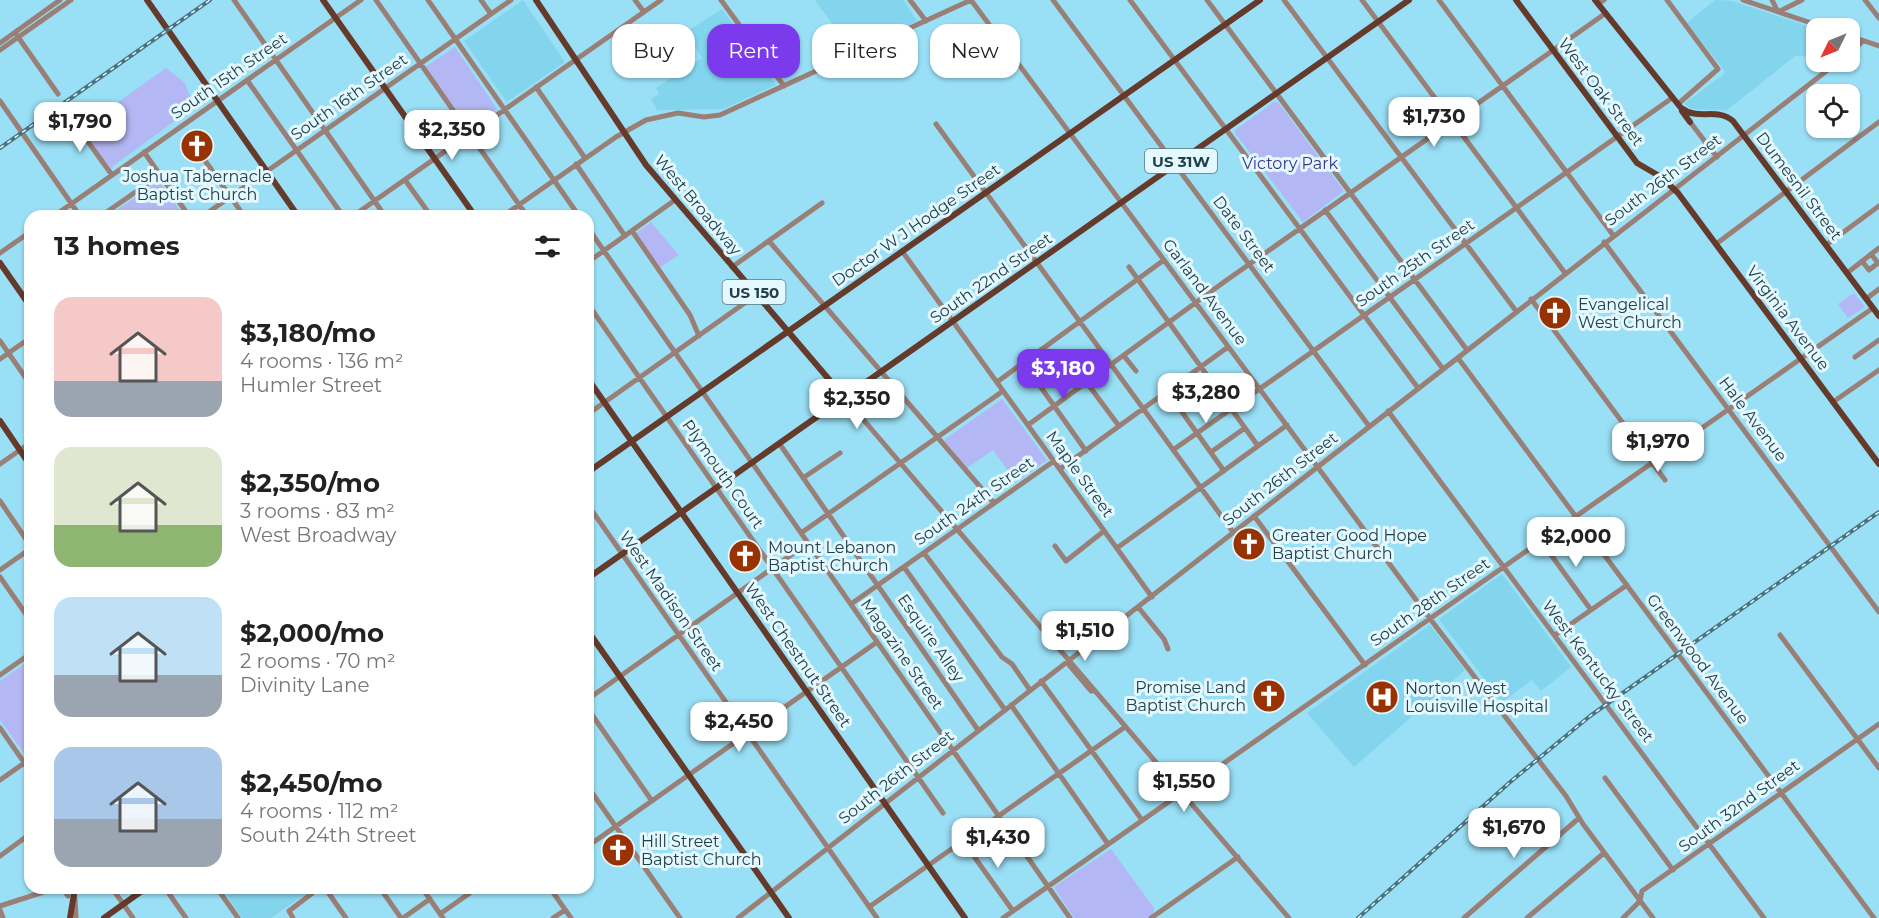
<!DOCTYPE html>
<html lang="en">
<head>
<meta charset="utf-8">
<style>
	:root { --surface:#fff; --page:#f6f6f6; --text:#222; --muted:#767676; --accent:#7c3aed }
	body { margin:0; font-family:Montserrat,sans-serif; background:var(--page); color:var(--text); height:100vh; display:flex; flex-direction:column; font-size:22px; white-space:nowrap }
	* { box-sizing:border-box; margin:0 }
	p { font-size:20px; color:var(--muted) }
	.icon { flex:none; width:33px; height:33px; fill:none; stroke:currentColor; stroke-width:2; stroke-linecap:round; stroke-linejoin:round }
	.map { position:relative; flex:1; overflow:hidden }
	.side { position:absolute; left:24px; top:210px; width:570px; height:684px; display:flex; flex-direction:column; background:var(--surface); border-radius:18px; box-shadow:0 2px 4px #0004 }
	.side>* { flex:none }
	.hud { position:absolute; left:612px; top:24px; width:570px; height:54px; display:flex; gap:12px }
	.needle { width:39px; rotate:227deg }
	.buttons { position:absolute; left:1806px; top:18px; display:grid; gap:12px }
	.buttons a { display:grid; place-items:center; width:54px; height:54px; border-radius:12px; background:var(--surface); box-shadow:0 2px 4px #0004; font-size:30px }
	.price { position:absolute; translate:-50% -51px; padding:0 14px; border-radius:12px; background:#fff; color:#222; font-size:20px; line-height:39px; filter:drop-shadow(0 2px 3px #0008) }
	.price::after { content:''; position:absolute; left:50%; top:36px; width:18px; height:14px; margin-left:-9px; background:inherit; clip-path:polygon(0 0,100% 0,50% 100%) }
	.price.current { background:var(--accent); color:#fff }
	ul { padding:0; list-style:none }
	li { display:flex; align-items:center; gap:18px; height:150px; padding:0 30px }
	li span { display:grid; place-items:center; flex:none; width:168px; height:120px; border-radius:18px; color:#555 }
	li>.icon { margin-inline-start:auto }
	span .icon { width:72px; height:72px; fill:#fffc; stroke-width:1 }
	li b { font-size:26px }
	h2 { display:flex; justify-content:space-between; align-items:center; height:72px; padding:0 30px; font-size:26px }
	.tag { padding:0 21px; border-radius:18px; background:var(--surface); box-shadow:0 2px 4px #0004; font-size:21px; line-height:54px }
	.tag.current { background:var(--accent); color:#fff }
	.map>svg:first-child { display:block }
</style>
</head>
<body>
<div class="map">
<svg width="1879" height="918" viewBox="0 0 1879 918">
	<rect width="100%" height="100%" fill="#99dff6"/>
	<path fill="#83d4ed" d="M523 0 565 62 507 102 464 41Z
		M815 0H903L917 21 853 52Z
		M1715 0 1732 1 1816 29V49L1807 56H1795L1727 110 1691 109 1684 104 1724 74V70L1687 23Z
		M722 9 776 85 723 109 657 110 651 99 659 94 656 88 702 58 686 32Z
		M1502 574 1571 667 1541 691 1532 680 1502 702 1439 619Z
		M1430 625 1465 670 1354 767 1307 713Z
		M222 888H314L271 918H242Z"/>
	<path fill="#b3b8f4" d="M455 47 497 109 468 129 425 67Z
		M166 68 185 83 194 107 113 166 112 169 98 154 82 128Z
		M1274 102H1278L1344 191 1303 222 1235 133V130Z
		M159 181 184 216H108Z
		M651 222 679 255 659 268 635 234Z
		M1854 293 1865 307 1848 318 1838 304Z
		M1002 399 1047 460 1016 482 993 450 967 468 944 440Z
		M30 660V754L26 756 0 720V681Z
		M1111 849 1154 908V914L1148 918H1074L1054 887Z"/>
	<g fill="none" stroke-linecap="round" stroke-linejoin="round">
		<path stroke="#997f76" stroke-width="5" d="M234 0 385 216
			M376 0 527 216
			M428 0 579 216
			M481 0 491 14
			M635 0 644 12
			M721 0 784 86
			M910 0 926 21
			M971 0 1434 624 1566 796 1583 824 1653 918
			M1053 0 1369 426
			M1130 0 1418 388
			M1207 0 1467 350
			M1284 0 1516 311
			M1362 0 1565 273
			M1439 0 1613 235
			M1667 0 1718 69 1678 104
			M1743 0 1826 28
			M1772 0 1778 12 1802 0
			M1865 0 1879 18
			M1598 4 1604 0
			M16 34 58 94
			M1850 36 1879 46
			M0 43 60 0
			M0 50 71 0
			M1850 53 1863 41
			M247 80 343 216
			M536 87 585 158
			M0 101 80 216
			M70 117 112 175
			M1690 122 1717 157
			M936 124 1233 532
			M144 152 189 216
			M199 152 244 216
			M576 164 625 236
			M405 180 431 216
			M1325 210 1443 369
			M54 216 361 0
			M101 216 160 175
			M203 216 511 0
			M353 216 661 0
			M503 216 616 137 646 120 678 113 704 117 720 115 971 0
			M588 228 1070 918
			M632 231 690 315 699 336
			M769 241 994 503
			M1604 242 1879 612
			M1716 244 1879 122
			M1826 245 1879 206
			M902 251 1152 597
			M0 253 30 232
			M1862 261 1869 270 1878 263 1871 254
			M588 262 675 200
			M732 267 822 203
			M1129 267 1258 446
			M1847 273 1879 248
			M1531 299 1665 480
			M1866 299 1879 289
			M588 304 943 813
			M0 341 30 384
			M1124 356 1136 371
			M1855 357 1879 340
			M1458 358 1874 918
			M0 359 30 338
			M1023 362 1086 451
			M997 382 1164 260
			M1087 383 1119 426
			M1167 391 1224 471
			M844 397 1289 918
			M1833 402 1879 370
			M1388 411 1764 918
			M588 414 756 295
			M1028 425 1224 282 1606 13
			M779 443 978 730
			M1173 450 1672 98
			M1211 452 1245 428
			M0 464 30 443
			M1060 469 1228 347
			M803 478 840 453
			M0 501 30 545
			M588 505 877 918
			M1254 516 1365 665
			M801 533 1003 391
			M1541 541 1591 610
			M1055 546 1066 561 1104 531
			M1117 548 1287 425
			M924 553 1002 657 1012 664 1030 690
			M904 567 1005 710
			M0 570 30 549
			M0 577 30 620
			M851 604 1054 461
			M1138 607 1164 639 1168 649
			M1555 635 1627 585
			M1780 635 1879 768
			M1069 660V665L1091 691H1095
			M0 675 30 654
			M1041 681 1142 820
			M588 699 808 543
			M1011 705 1108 844
			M588 709 652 801
			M0 728 30 771
			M1605 778 1673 870
			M0 780 30 759
			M588 787 680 918
			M963 841 1013 911
			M588 846 877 642
			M0 856 30 834
			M62 888 68 896
			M112 888 133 918
			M165 888 186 918
			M217 888 238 918
			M325 888 346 918
			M380 888 401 918
			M422 888 443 918
			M550 888 571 918
			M75 898 76 918
			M0 906 56 888
			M869 907 1125 727
			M0 910 3 918
			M440 914 477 888
			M293 918 289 911 319 888
			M403 918 430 899
			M553 918 565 910
			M738 918 1838 62
			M1003 918 1873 308
			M1151 918 1238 857
			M1464 918 1579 818
			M1527 918 1604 853
			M1623 918 1640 901 1642 891 1879 724"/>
		<path stroke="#653a2b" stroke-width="6" d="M147 0 298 216
			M323 0 475 216
			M536 0 646 165 844 397
			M1516 0 1637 163 1661 177 1678 193 1879 464
			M1595 0 1681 108C1698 121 1717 107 1733 121L1879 316
			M1682 111 1690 122
			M0 263 30 306
			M588 379 965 918
			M0 421 30 465
			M588 472 1260 0
			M588 578 1409 0
			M588 631 789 918
			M70 918 75 888
			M104 918 146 888"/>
		<g stroke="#497380" stroke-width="4">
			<path id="rail" d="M0 148 210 0
				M1358 918 1509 783 1590 716 1879 512"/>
		</g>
		<use href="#rail" stroke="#e4f8ff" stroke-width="1.5" stroke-dasharray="4.5" stroke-linecap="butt"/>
	</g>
	<defs>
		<g id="church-disc" transform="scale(1.725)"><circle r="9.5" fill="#983301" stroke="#e4f8ff"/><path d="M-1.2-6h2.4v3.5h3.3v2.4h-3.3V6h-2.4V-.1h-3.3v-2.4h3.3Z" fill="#fff"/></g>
		<g id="hospital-disc" transform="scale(1.725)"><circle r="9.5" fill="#983301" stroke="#e4f8ff"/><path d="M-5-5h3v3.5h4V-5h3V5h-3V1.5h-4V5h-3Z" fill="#fff"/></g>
	</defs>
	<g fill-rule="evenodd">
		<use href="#church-disc" x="197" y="146"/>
		<use href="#church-disc" x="1555" y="313"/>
		<use href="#church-disc" x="1249" y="544"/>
		<use href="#church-disc" x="745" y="556"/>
		<use href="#church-disc" x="1269" y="696"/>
		<use href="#hospital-disc" x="1382" y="697"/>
		<use href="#church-disc" x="618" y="850"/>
	</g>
	<g text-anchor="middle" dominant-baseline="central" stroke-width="6" stroke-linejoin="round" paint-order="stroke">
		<g fill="#e4f8ff" stroke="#5d7780" stroke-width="1.5">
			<rect x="1145" y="149" width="72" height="24" rx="4.5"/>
			<rect x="722.5" y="280" width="63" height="24" rx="4.5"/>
		</g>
		<g font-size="15" font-weight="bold" fill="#234049">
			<text x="1181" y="161">US 31W</text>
			<text x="754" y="292">US 150</text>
		</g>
		<g font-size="16" fill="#234049" stroke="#e4f8ff">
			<text transform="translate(229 76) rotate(-35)">South 15th Street</text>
			<text transform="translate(1601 92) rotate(53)">West Oak Street</text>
			<text transform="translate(349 97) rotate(-35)">South 16th Street</text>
			<text transform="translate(1663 180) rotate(-37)">South 26th Street</text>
			<text transform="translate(1799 186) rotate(53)">Dumesnil Street</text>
			<text transform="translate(698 205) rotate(50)">West Broadway</text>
			<text transform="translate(916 225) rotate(-35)">Doctor W J Hodge Street</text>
			<text transform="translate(1244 234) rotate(53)">Date Street</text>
			<text transform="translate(1415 263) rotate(-35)">South 25th Street</text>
			<text transform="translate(991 278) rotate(-35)">South 22nd Street</text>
			<text transform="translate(1205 292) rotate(53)">Garland Avenue</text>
			<text transform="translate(1788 318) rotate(53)">Virginia Avenue</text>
			<text transform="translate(1753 419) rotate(53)">Hale Avenue</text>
			<text transform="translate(723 474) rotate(55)">Plymouth Court</text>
			<text transform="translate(1080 474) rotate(54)">Maple Street</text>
			<text transform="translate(1280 479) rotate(-38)">South 26th Street</text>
			<text transform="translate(974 501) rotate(-35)">South 24th Street</text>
			<text transform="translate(671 601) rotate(55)">West Madison Street</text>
			<text transform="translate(1430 602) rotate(-35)">South 28th Street</text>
			<text transform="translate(931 638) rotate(55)">Esquire Alley</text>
			<text transform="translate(902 654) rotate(55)">Magazine Street</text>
			<text transform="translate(798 655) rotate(55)">West Chestnut Street</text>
			<text transform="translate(1698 659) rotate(53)">Greenwood Avenue</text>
			<text transform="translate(1598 671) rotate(53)">West Kentucky Street</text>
			<text transform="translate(896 777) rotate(-38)">South 26th Street</text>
			<text transform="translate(1739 806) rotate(-36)">South 32nd Street</text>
		</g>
		<g font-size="16" fill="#3a358b" stroke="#e4f8ff">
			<text x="1290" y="163">Victory Park</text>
		</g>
		<g font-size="16" fill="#234049" stroke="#e4f8ff" text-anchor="start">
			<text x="197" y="176" text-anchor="middle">Joshua Tabernacle<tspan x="197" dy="18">Baptist Church</tspan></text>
			<text x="1578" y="304">Evangelical<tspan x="1578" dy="18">West Church</tspan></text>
			<text x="1272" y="535">Greater Good Hope<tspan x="1272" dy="18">Baptist Church</tspan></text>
			<text x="768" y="547">Mount Lebanon<tspan x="768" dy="18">Baptist Church</tspan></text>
			<text x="1246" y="687" text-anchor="end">Promise Land<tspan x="1246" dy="18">Baptist Church</tspan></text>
			<text x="1405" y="688">Norton West<tspan x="1405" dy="18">Louisville Hospital</tspan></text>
			<text x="641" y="841">Hill Street<tspan x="641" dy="18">Baptist Church</tspan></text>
		</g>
	</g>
</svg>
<div class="buttons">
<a><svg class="needle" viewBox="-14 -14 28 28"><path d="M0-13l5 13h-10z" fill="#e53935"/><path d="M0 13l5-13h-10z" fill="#767676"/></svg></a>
<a><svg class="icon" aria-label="locate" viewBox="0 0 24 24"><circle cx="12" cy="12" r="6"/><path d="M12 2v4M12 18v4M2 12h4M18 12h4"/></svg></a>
</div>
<b class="price" style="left:1434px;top:148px">$1,730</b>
<b class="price" style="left:80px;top:153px">$1,790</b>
<b class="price" style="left:452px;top:161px">$2,350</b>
<b class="price current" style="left:1063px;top:400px">$3,180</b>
<b class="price" style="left:1206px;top:424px">$3,280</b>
<b class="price" style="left:857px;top:430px">$2,350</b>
<b class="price" style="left:1658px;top:473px">$1,970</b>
<b class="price" style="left:1576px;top:568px">$2,000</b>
<b class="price" style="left:1085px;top:662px">$1,510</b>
<b class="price" style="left:739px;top:753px">$2,450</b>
<b class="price" style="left:1184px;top:813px">$1,550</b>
<b class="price" style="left:1514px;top:859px">$1,670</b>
<b class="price" style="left:998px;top:869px">$1,430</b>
<div class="hud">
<a class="tag">Buy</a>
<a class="tag current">Rent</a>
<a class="tag">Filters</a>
<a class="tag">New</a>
</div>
<section class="side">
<h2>13 homes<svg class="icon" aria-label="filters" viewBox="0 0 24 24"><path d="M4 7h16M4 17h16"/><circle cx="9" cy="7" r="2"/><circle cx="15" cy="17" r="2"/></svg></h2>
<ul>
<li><span style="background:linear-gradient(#f6c9c9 70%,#9aa5b1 0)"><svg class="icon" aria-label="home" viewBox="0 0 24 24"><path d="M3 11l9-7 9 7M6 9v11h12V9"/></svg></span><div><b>$3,180/mo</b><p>4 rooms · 136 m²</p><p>Humler Street</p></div></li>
<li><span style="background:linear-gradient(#dfe7d0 65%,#8fb573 0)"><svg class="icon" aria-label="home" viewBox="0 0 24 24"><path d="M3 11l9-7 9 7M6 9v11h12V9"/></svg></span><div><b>$2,350/mo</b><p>3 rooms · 83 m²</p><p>West Broadway</p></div></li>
<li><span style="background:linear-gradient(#bfe0f5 65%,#9aa5b1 0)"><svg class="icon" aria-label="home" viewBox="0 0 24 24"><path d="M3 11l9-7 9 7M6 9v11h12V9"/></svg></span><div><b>$2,000/mo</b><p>2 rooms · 70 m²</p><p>Divinity Lane</p></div></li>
<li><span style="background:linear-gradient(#a9c7e8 60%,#9aa5b1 0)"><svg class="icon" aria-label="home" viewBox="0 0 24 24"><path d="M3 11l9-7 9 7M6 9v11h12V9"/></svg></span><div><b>$2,450/mo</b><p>4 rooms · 112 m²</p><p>South 24th Street</p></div></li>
</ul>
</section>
</div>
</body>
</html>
